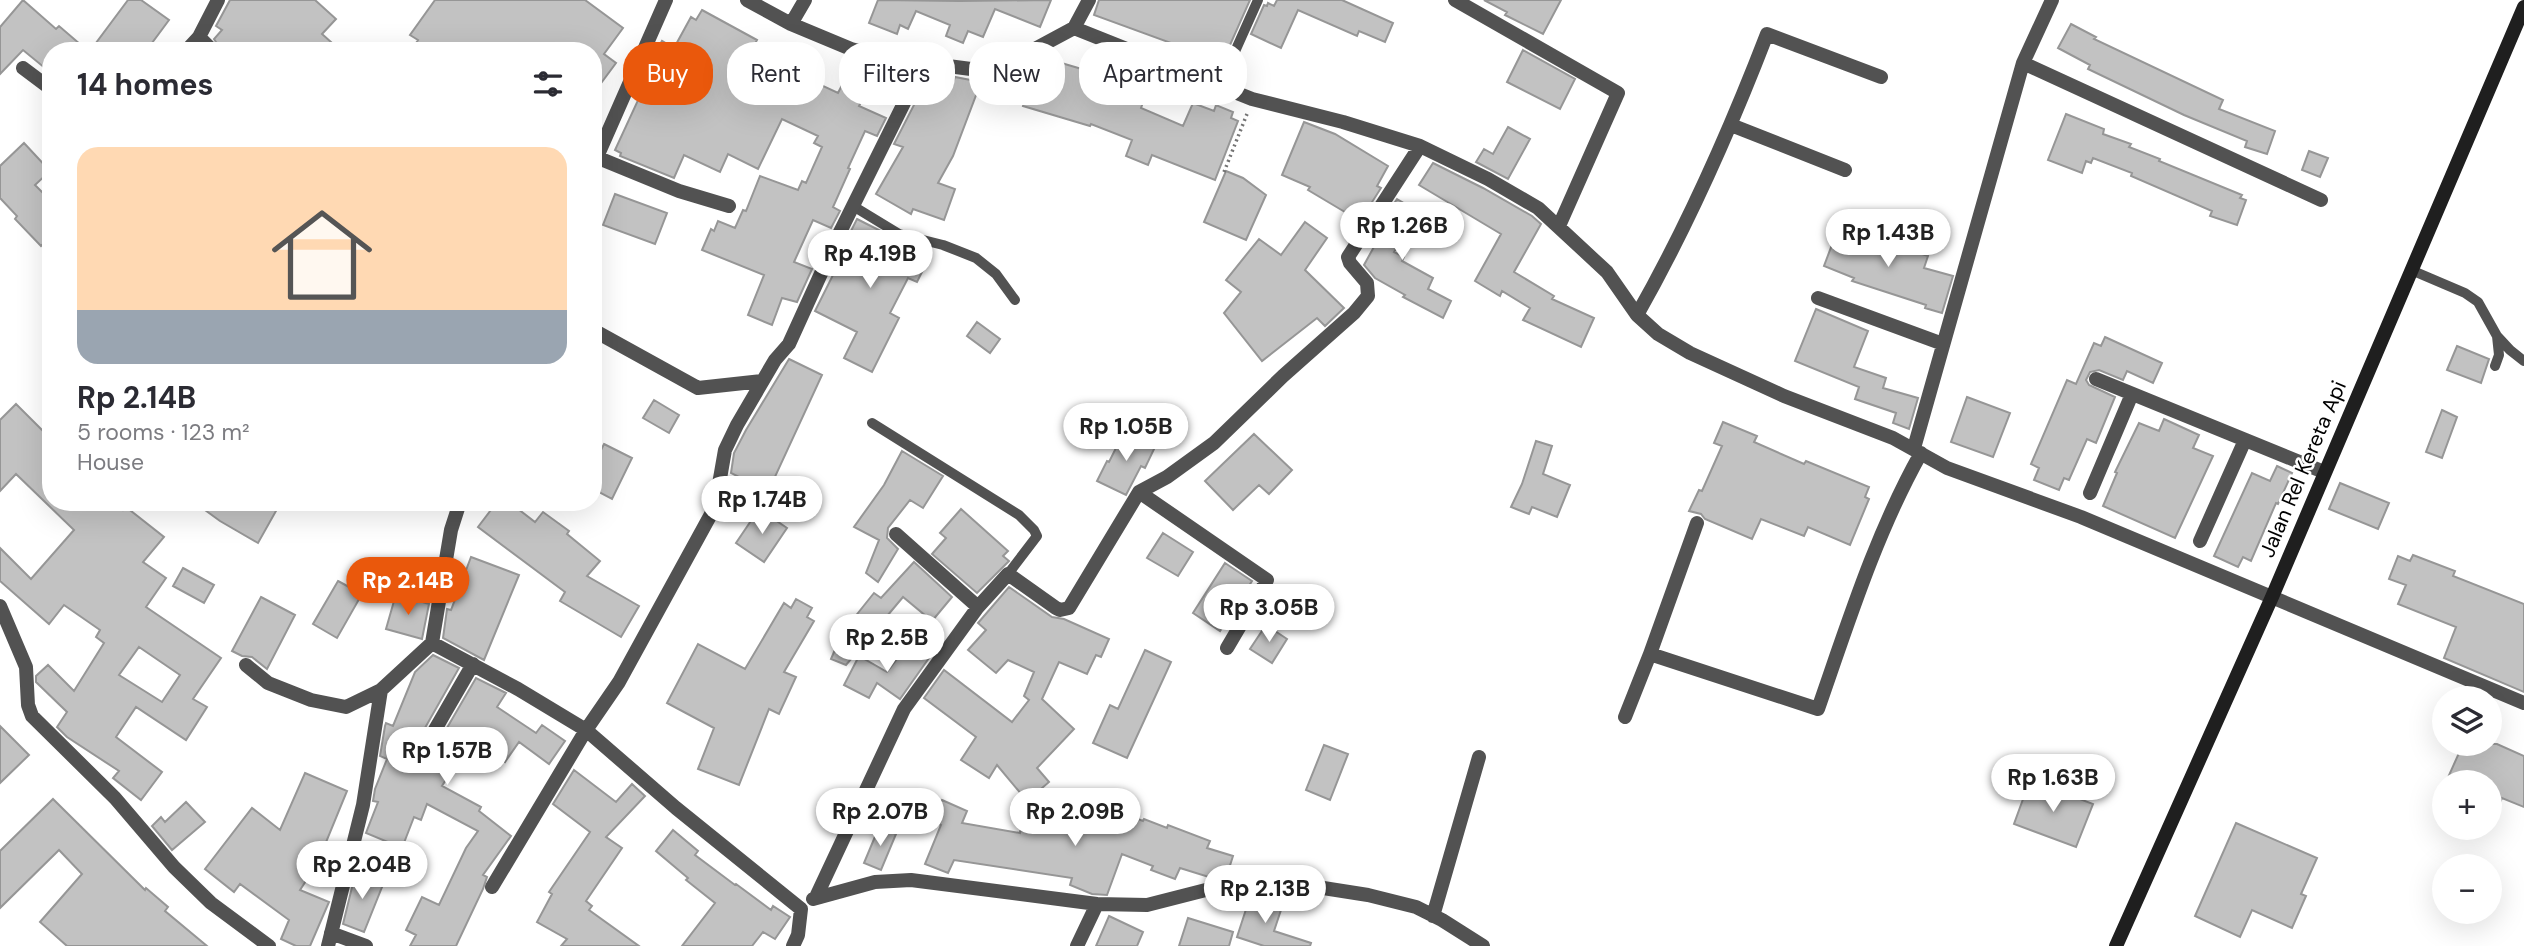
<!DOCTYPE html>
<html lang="en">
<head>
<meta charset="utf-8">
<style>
	:root { --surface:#fff; --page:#f2f2f3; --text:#2b2b33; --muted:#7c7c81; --line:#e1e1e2; --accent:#ea580c }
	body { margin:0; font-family:"DM Sans",sans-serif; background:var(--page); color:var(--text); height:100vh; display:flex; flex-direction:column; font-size:26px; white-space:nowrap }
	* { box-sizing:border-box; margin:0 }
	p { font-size:23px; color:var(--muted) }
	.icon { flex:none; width:38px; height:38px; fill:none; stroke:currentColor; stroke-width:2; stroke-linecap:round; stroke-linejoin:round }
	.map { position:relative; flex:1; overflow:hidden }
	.side { position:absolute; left:42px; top:42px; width:560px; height:469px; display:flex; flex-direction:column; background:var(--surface); border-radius:28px; box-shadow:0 7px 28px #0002 }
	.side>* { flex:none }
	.guide { position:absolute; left:623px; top:42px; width:665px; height:63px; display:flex; gap:14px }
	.buttons { position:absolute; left:2432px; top:686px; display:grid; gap:14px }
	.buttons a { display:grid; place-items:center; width:70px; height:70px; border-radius:50%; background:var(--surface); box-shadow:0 7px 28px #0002; font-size:35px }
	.price { position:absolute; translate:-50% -60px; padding:0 16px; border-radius:24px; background:#fff; color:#222; font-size:23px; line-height:46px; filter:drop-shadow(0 2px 4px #0008) }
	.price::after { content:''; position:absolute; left:50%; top:42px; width:21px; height:16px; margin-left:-10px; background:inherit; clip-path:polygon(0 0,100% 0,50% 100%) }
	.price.active { background:var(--accent); color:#fff }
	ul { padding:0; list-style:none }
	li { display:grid; align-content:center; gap:14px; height:371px; padding:0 35px }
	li+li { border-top:2px solid var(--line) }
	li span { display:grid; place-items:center; height:217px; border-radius:21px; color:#555 }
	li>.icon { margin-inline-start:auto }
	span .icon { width:126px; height:126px; fill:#fffc; stroke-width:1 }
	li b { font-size:30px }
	h2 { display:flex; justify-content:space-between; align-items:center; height:84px; padding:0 35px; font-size:30px }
	.pill { padding:0 24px; border-radius:28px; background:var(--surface); box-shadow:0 7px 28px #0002; font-size:24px; line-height:63px }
	.pill.active { background:var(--accent); color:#fff }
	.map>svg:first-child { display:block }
</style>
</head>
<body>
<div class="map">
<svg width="2524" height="946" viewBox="0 0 2524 946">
	<rect width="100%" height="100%" fill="#fff"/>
	<path fill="#c2c2c2" stroke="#969696" stroke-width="2" fill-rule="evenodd" d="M23 0 56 29 59 26 88 51H51V73L23 50 0 74V27Z
		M128 0H141L169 20 146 51H90Z
		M230 0H315L336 19 322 34 341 51H250L240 44 233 51H222L214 39 222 30 216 26Z
		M435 0H585L623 28 604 54 616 63 593 94V51H411L418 40 410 35Z
		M878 0 960 1 1051 0 1040 27 995 9 983 37 968 31 963 43 946 36 950 25 916 11 908 29 900 25 897 34 869 23Z
		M1099 0H1250L1222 63 1212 59 1210 63 1194 58 1196 54 1192 53 1193 51 1094 15Z
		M1277 0H1342L1393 23 1385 42 1359 31 1357 36 1298 10 1281 48 1251 34 1264 5 1267 6 1268 3 1274 6Z
		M1484 0H1561L1543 34 1505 15 1507 12Z
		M702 10 757 40 739 72 796 100 806 78 838 93 843 83 865 94 859 106 886 118 877 136 865 131 848 168 850 169 833 207 840 211 831 228 813 220 794 262 812 269 797 302 782 298 772 325 748 315 764 275 702 250 711 229 714 231 718 221 735 228 743 210 746 211 760 176 798 190 802 181 806 183 822 147 814 143 818 136 782 119 758 169 728 154 720 172 684 155 674 178 620 156 621 153 615 150 639 98 647 102 666 66 652 59 662 41 674 48 691 17 696 20Z
		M2071 24 2096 37 2094 39 2223 100 2219 109 2275 131 2267 154 2245 147 2247 141 2184 115 2088 69 2090 65 2058 48Z
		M1523 50 1575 79 1560 109 1507 82Z
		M1041 57 1119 80 1124 67 1152 78 1141 108 1183 126 1193 103 1214 111 1216 105 1233 112 1231 118 1238 121 1215 180 1152 155 1148 165 1126 156 1132 140 1091 124 1090 126 1023 106 1037 59Z
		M921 74 952 86 955 77 981 82 953 156 938 183 955 189 944 220 913 209 911 214 876 194 903 147 894 144 914 105Z
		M2066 114 2104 129 2103 134 2131 144 2129 147 2160 159 2159 161 2242 195 2240 198 2246 200 2237 225 2210 216 2212 211 2131 176 2132 173 2093 158 2091 163 2086 161 2082 173 2048 160Z
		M1304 122 1335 134 1388 166 1377 186 1381 188 1360 221 1308 190 1310 187 1282 175Z
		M1508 127 1530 139 1508 179 1476 162 1484 149 1493 154Z
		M24 143 50 171 35 185 51 201V236L41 246 15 219 17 216 0 198V166Z
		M2309 151 2328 158 2320 177 2302 170Z
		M1433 163 1483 188 1532 216 1541 224 1514 272 1554 296 1552 299 1594 318 1581 347 1523 320 1530 308 1502 291 1500 296 1475 281 1501 234 1419 185Z
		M1226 171 1243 178 1266 195 1246 240 1204 222Z
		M615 194 667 213 655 244 603 225Z
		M1397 199 1419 212 1394 252 1404 257 1402 261 1433 278 1428 289 1451 301 1443 318 1403 297 1405 295 1375 278 1364 265 1381 234 1376 231Z
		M857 219 930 256 917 282 908 278 890 313 899 318 872 372 844 358 857 332 815 311 852 237 849 235Z
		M1305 222 1327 238 1305 270 1344 308 1325 326 1317 318 1262 361 1224 313 1241 292 1226 280 1259 239 1281 255Z
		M1839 226 1928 256 1924 268 1953 276 1942 313 1925 308 1926 305 1852 281 1854 278 1824 266Z
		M1816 309 1868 331 1854 367 1886 378 1883 388 1918 398 1909 429 1893 423 1896 413 1855 399 1859 387 1795 361Z
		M977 322 1000 339 990 353 967 336Z
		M2105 337 2162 363 2153 383 2127 371 2123 380 2099 370 2090 372 2086 380 2089 385 2115 397 2096 443 2087 439 2069 480 2064 478 2059 490 2034 480 2039 468 2031 464 2067 380 2076 384 2094 343 2101 346Z
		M2457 346 2489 359 2481 383 2447 370Z
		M789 359 822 375 768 492 731 473 734 453 746 430Z
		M1967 397 2010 413 1993 457 1951 442Z
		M654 400 679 415 669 433 643 418Z
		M16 404 51 439V502H116L123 510 126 507 164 537 143 562 166 578 146 607 221 658 193 699 207 707 186 740 136 707 116 737 162 772 141 800 113 778 119 771 67 737 57 727 67 712 36 682V676L48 665 74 691 104 643 96 637 100 630 64 605 49 624 0 581V548L31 579 74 530 16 474 0 491V420ZM139 647 180 675 162 702 119 675Z
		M2442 410 2457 417 2442 458 2426 452Z
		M2164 419 2199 435 2193 448 2213 456 2175 538 2103 506 2117 473 2115 472 2139 423 2159 431Z
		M1723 422 1757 436 1754 442 1804 464 1806 461 1869 487 1865 497 1869 499 1850 545 1808 527 1804 536 1761 519 1752 539 1705 519 1701 514 1689 511 1699 490 1702 491 1722 446 1714 443Z
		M1124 432 1155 447 1145 468 1141 466 1126 495 1097 481 1107 461 1109 462Z
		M1254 434 1292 470 1269 494 1259 485 1233 510 1205 481Z
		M1536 441 1552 446 1543 474 1570 485 1557 517 1532 507 1529 514 1511 507 1522 484Z
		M604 444 632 458 612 499 593 489V445L601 450Z
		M902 451 943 476 923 508 910 500 888 528 887 538 898 549 878 582 866 573 879 540 854 527 884 485Z
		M2277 466 2292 473 2278 504 2276 503 2251 561 2243 557 2238 567 2214 556 2252 473 2270 481Z
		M2340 483 2389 503 2378 529 2329 509Z
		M194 502H281L258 543 220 521Z
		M497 502H509L535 522 543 512 569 531 567 534 600 561 587 576 639 606 621 637 560 601 565 592 478 527Z
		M759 509 787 528 764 562 736 543Z
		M961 509 1008 551 1003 556 1009 561 977 593 932 554 946 538 940 533Z
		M1163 533 1193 552 1178 576 1147 558Z
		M2413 555 2455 571 2453 576 2524 604V692L2444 658 2456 627 2398 604 2406 585 2389 579 2398 556 2410 561Z
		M471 557 519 575 484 660 443 638 447 609 451 610Z
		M914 562 952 597 932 621 903 597 846 665 831 659 842 633 874 593 881 598Z
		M1225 563 1252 581 1220 631 1193 613Z
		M183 568 214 585 204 603 173 586Z
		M338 581 362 594 337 638 313 624Z
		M1009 587 1052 617 1064 619 1109 639 1101 657 1096 655 1087 674 1059 662 1042 699 1074 729 1037 768 1049 782 1027 801 997 765 989 778 961 760 976 737 924 698 944 670 1012 722 1029 700 1024 696 1034 672 1008 660 996 673 968 650 986 630 978 623Z
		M396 594 429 604 422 639 386 629Z
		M261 597 295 615 267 669 252 657 242 656 232 651Z
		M796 599 812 608 807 617 814 621 784 672 796 677 779 714 769 709 739 785 698 769 714 728 667 703 698 644 745 669 784 603 791 608Z
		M1266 625 1287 639 1272 663 1250 649Z
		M906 647 914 654 917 650 929 658 900 699 877 683 869 698 844 685 859 656 887 672Z
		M1145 650 1171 662 1127 758 1093 743 1110 705 1118 709Z
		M433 655 459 668 421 735 419 741 424 748 430 750 437 745 476 678 506 693 497 707 536 733 542 725 565 741 549 764 519 742 505 762 472 739 442 786 481 807 479 811 511 836 483 875 487 877 483 889 456 946H410L416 935 406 930 422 897 439 905 466 848 478 831 427 804 421 820 414 817 402 848 366 833 378 802 373 801 375 789 387 759 380 756 385 726 386 723 393 726 415 672Z
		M0 726 29 755 0 783Z
		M2463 744H2497L2524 756V807L2502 798 2490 825V782H2446Z
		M1324 745 1348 754 1330 800 1306 790Z
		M574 770 616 802 632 784 645 796 606 837 622 848 586 901 592 906 589 910 639 946H561L567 939 537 922 552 894 549 892 590 832 553 804Z
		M305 773 347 791 324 847 327 849 300 890 329 902 310 946H296L281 939 289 920 240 884 234 892 205 869 252 808 280 830Z
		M2030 780 2093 804 2076 847 2014 824Z
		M53 799 145 890 146 888 168 907 165 911 207 946H67L40 922 82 874 59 850 0 908V851Z
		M942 800 967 811 962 823 1020 833 1022 820 1088 831 1099 804 1143 821 1144 819 1167 828 1168 825 1210 841 1207 848 1233 856 1227 875 1212 878 1180 868 1175 879 1151 870 1153 866 1122 854 1107 895 1092 894 1070 885 1072 878 954 860 948 873 925 864 941 825 933 821Z
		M186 802 205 822 172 850 152 826 161 817 165 822Z
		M2236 823 2317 858 2301 894 2306 896 2292 928 2252 910 2240 937 2195 916Z
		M879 827 896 834 881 870 864 863Z
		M673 830 698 851 695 855 735 885 736 884 771 910 773 906 790 917 775 939 763 932 752 946H682L715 903 686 880 688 878 656 851Z
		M356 871 384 882 364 932 343 924Z
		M1251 894 1283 904 1274 931 1311 943 1310 946H1264L1237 937Z
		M1109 916 1143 932 1137 946H1096Z
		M1188 918 1233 932 1229 946H1179Z"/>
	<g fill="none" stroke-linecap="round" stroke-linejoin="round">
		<path stroke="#747474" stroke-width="3.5" stroke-dasharray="2 3.5" stroke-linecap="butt" d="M1224 172 1247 114"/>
		<path stroke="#525252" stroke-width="10" d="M1220 85 1258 0
			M853 206 899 234 943 245 976 258 996 274 1015 300
			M2411 270 2465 293 2478 302 2497 336 2510 350 2524 361
			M2495 366 2499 355 2497 336
			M872 423 1019 515 1034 530 1037 536 1008 574"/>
		<path stroke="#525252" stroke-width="14" d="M747 0 791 24 851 49 886 58 971 69 1007 64 1074 28 1252 99 1343 122 1420 146 1488 179 1538 208 1607 272 1637 315 1658 334 1690 353 1784 396 1893 438 1947 468 2081 517 2524 703
			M1455 0 1618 93 1559 226
			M791 24 805 0
			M1074 28 1089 0
			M199 37 213 51
			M186 51 199 37 218 0
			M2023 63 2321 200
			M23 68 51 89
			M1731 125 1845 170
			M596 157 679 191 729 206
			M593 166 666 0
			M1818 298 1943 344
			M1637 315C1688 225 1730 130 1767 34L1881 77
			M593 330 698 388 762 381
			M2096 379 2324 472
			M1914 448 2023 63 2052 0
			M1139 492 1267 580 1227 648
			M2090 493 2132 394
			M1697 523 1650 654 1818 709C1848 623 1876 533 1921 453
			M896 534 978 607
			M2200 541 2245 440
			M0 606 26 667 28 705 32 716 115 798 174 867 211 903 269 946
			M432 643 451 530 460 502
			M246 665 268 683 311 700 346 707 381 690 432 643 518 689 586 730 676 808 801 909 798 935 793 946
			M1625 717 1650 654
			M429 740 473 664
			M492 887 586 730 619 682 715 507 725 450 737 425 775 360 789 344 839 234 905 101 914 62
			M816 897 904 709 978 607 1008 574 1056 608 1060 610 1069 608 1139 492 1167 477 1214 443 1283 376 1354 313 1368 296 1367 283 1350 263 1348 257 1420 146
			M813 899 875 882 911 880 1097 904 1147 905 1241 881 1285 882 1368 895 1416 907 1442 920 1483 946
			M1433 916 1479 757
			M331 933 366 946
			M328 946 363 805 381 690
			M1077 946 1097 904"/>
		<path stroke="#1f1f1f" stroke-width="14" d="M2116 946 2272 597 2524 7"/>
	</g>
	<g text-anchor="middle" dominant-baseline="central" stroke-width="5" stroke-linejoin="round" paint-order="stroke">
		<g font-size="21" fill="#000" stroke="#fff">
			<text transform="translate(2303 469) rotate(-67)">Jalan Rel Kereta Api</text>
		</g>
	</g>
</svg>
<div class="buttons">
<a><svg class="icon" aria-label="layers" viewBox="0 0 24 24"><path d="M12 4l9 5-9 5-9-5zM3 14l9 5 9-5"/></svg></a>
<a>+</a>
<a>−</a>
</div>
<b class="price" style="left:1402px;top:262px">Rp 1.26B</b>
<b class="price" style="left:1888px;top:269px">Rp 1.43B</b>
<b class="price" style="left:870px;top:290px">Rp 4.19B</b>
<b class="price" style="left:1126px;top:463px">Rp 1.05B</b>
<b class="price" style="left:762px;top:536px">Rp 1.74B</b>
<b class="price active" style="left:408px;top:617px">Rp 2.14B</b>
<b class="price" style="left:1269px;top:644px">Rp 3.05B</b>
<b class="price" style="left:887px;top:674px">Rp 2.5B</b>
<b class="price" style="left:447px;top:787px">Rp 1.57B</b>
<b class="price" style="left:2053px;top:814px">Rp 1.63B</b>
<b class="price" style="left:880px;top:848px">Rp 2.07B</b>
<b class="price" style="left:1075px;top:848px">Rp 2.09B</b>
<b class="price" style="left:362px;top:901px">Rp 2.04B</b>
<b class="price" style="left:1265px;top:925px">Rp 2.13B</b>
<div class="guide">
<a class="pill active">Buy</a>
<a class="pill">Rent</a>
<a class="pill">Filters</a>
<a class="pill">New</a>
<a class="pill">Apartment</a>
</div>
<section class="side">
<h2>14 homes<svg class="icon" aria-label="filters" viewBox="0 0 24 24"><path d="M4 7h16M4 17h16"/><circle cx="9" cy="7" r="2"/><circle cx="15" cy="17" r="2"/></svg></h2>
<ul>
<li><span style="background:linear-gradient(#ffd9b3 75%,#9aa5b1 0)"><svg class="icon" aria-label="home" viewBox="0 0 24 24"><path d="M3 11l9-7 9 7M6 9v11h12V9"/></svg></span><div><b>Rp 2.14B</b><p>5 rooms · 123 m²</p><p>House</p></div></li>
</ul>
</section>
</div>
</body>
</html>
